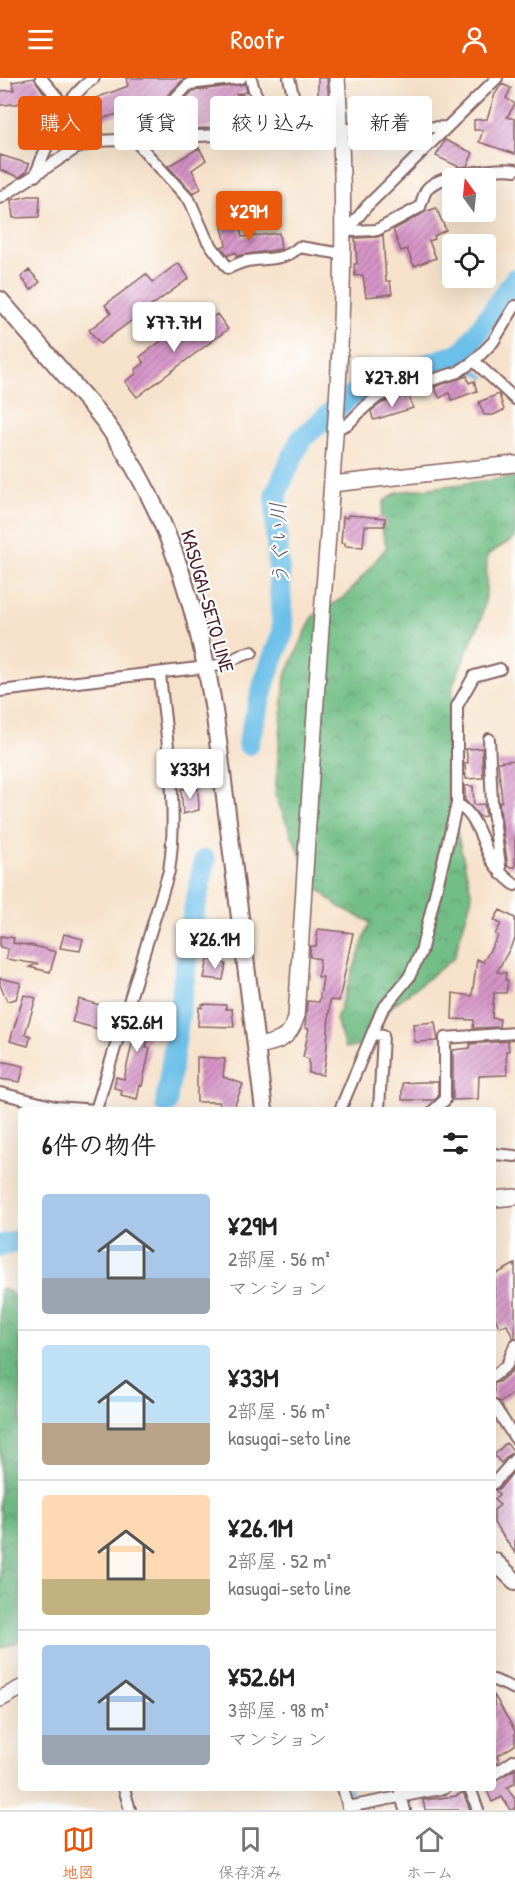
<!DOCTYPE html>
<html lang="ja">
<head>
<meta charset="utf-8">
<style>
	:root { --surface:#fff; --page:#f6f6f6; --text:#222; --muted:#767676; --line:#e0e0e0; --accent:#ea580c }
	body { margin:0; font-family:"Patrick Hand","Klee One",sans-serif; background:var(--page); color:var(--text); height:100vh; display:flex; flex-direction:column; font-size:22px; white-space:nowrap }
	* { box-sizing:border-box; margin:0 }
	p { font-size:20px; color:var(--muted) }
	.icon { flex:none; width:33px; height:33px; fill:none; stroke:currentColor; stroke-width:2; stroke-linecap:round; stroke-linejoin:round }
	.map { position:relative; flex:1; overflow:hidden }
	.side { position:absolute; left:18px; top:1029px; width:478px; height:684px; display:flex; flex-direction:column; background:var(--surface); border-radius:6px; box-shadow:0 6px 24px #0002 }
	.side>* { flex:none }
	.guide { position:absolute; left:18px; top:18px; width:480px; height:54px; display:flex; gap:12px }
	.needle { width:39px; rotate:345deg }
	.buttons { position:absolute; left:442px; top:90px; display:grid; gap:12px }
	.buttons a { display:grid; place-items:center; width:54px; height:54px; border-radius:6px; background:var(--surface); box-shadow:0 6px 24px #0002; font-size:30px }
	.price { position:absolute; translate:-50% -51px; padding:0 14px; border-radius:6px; background:#fff; color:#222; font-size:20px; line-height:39px; filter:drop-shadow(0 2px 3px #0008) }
	.price::after { content:''; position:absolute; left:50%; top:36px; width:18px; height:14px; margin-left:-9px; background:inherit; clip-path:polygon(0 0,100% 0,50% 100%) }
	.price.current { background:var(--accent); color:#fff }
	ul { padding:0; list-style:none }
	li { display:flex; align-items:center; gap:18px; height:150px; padding:0 24px }
	li+li { border-top:2px solid var(--line) }
	li span { display:grid; place-items:center; flex:none; width:168px; height:120px; border-radius:6px; color:#555 }
	li>.icon { margin-inline-start:auto }
	span .icon { width:72px; height:72px; fill:#fffc; stroke-width:1 }
	li b { font-size:26px }
	h2 { display:flex; justify-content:space-between; align-items:center; height:72px; padding:0 24px; font-size:26px }
	.tag { padding:0 21px; border-radius:6px; background:var(--surface); box-shadow:0 6px 24px #0002; font-size:21px; line-height:54px }
	.tag.current { background:var(--accent); color:#fff }
	header { display:flex; justify-content:space-between; align-items:center; height:78px; padding:0 24px; background:var(--accent); color:#fff; font-size:27px; font-weight:600 }
	.tab-bar { display:flex; justify-content:space-around; align-items:center; height:84px; border-top:2px solid var(--line); background:var(--surface); font-size:16px; color:var(--muted) }
	.tab-bar a { display:grid; justify-items:center; gap:3px }
	.tab-bar .current { color:var(--accent) }
	.map>svg:first-child { display:block }
</style>
</head>
<body>
<header><svg class="icon" aria-label="menu" viewBox="0 0 24 24"><path d="M4 6h16M4 12h16M4 18h16"/></svg>Roofr<svg class="icon" aria-label="person" viewBox="0 0 24 24"><circle cx="12" cy="8" r="4"/><path d="M4 21q1-7 8-7t8 7"/></svg></header>
<div class="map">
<svg width="515" height="1732" viewBox="0 0 515 1732">
	<defs>
		<pattern id="forest-crowns" width="20" height="18" patternUnits="userSpaceOnUse" patternTransform="scale(1.5)"><rect width="20" height="18" fill="#72be86"/><path d="M2 6a3 3 0 1 1 6 0M12 15a3 3 0 1 1 6 0" fill="none" stroke="#609a6e"/></pattern>
		<pattern id="building-hatch" width="6" height="6" patternUnits="userSpaceOnUse" patternTransform="scale(1.5)"><rect width="6" height="6" fill="#d695c7"/><path d="M-1 1l2-2M0 6l6-6M5 7l2-2" fill="none" stroke="#b079a2"/></pattern>
	</defs>
	<rect width="100%" height="100%" fill="#fff"/>
	<filter id="ink" filterUnits="userSpaceOnUse"><feTurbulence type="fractalNoise" baseFrequency=".0167" numOctaves="2"/><feDisplacementMap in="SourceGraphic" scale="12" xChannelSelector="R" yChannelSelector="G"/><feConvolveMatrix kernelMatrix="1 2 1 2 8 2 1 2 1" color-interpolation-filters="sRGB"/></filter>
	<filter id="wash" filterUnits="userSpaceOnUse"><feTurbulence type="fractalNoise" baseFrequency=".008" numOctaves="4" result="noise"/><feDisplacementMap in="SourceGraphic" scale="24" xChannelSelector="R" yChannelSelector="G"/><feGaussianBlur stdDeviation="1.35" result="paint"/><feColorMatrix in="noise" values="0 0 0 0 0 0 0 0 0 0 0 0 0 0 0 0 0 1.4 0 .05"/><feComposite in="paint" operator="in"/></filter>
	<g filter="url(#wash)">
		<rect width="100%" height="100%" fill="#f6e2ca"/>
		<path fill="url(#forest-crowns)" stroke="#5e6e58" stroke-width="1.5" d="M515 399V460L487 477 486 519 481 541 453 606 447 712 472 818 454 880 391 929 363 968 345 970 336 941 370 844 338 828 312 805 275 717 285 599 313 538 346 518 387 469 380 446 384 423 398 414Z
			M0 1211 9 1213 21 1223V1563L0 1570Z"/>
		<g fill="none" stroke-linecap="round" stroke-linejoin="round">
			<path stroke="#6cbfe8" stroke-width="4" d="M456 277 462 287 484 299
				M349 1710 354 1725
				M445 1713 462 1710"/>
			<path stroke="#6cbfe8" stroke-width="22" d="M248 666 265 602 283 554 276 451V415L301 361 348 320 384 301 456 277 466 271 515 201
				M166 1026 193 838 205 782
				M0 1168 21 1162"/>
		</g>
		<g id="blocks">
			<path fill="url(#building-hatch)" d="M34 0 46 18 16 26 0 27V13L14 12 12 4Z
				M126 0H185L158 26 156 24 101 41 103 55 86 59 79 34 99 28 96 20 128 8Z
				M318 0H327L329 26 318 27Z
				M245 6 247 14 236 16 248 18 252 27 259 32 275 38 303 43V45L271 47V45L236 49 253 39 206 50 191 51 189 45 181 51 160 52 157 49 168 41 166 39 193 13Z
				M502 6 511 10 506 20 515 26 507 39 515 41V76L479 64 483 52H474V42L487 41 495 16Z
				M445 62 473 75 467 88 459 89 436 78Z
				M199 70 206 82 192 92 201 111 193 115 168 88Z
				M0 77 29 86 26 94 19 99 0 92Z
				M29 118H40L39 139 13 140 11 122Z
				M436 130 446 152 434 158 435 161 429 163 436 180 414 188 407 171 401 173 393 152 425 134Z
				M239 146 242 159 279 155 281 171 236 178V174L228 177 221 169 226 167 222 149Z
				M383 157 386 203H390L392 216 366 219 363 197 355 198 354 186H357L355 160 377 159Z
				M178 185 189 200 100 266 89 252 111 235 105 227 146 196 153 204Z
				M29 192 40 204 31 212 21 199Z
				M217 236 228 251 137 319 125 304 137 295 135 292 144 285 140 279 185 245 189 251 199 245 201 248Z
				M467 298 469 305 474 303 477 313 452 322 449 315 440 320 434 309Z
				M499 316 504 332 493 337H484L479 324Z
				M404 318 405 320 409 318 413 330 374 342 373 341 371 333 382 325Z
				M348 437 385 440V448H365L363 469 345 468V465H341L343 439 348 440Z
				M482 670 483 700 466 701 465 685H468L466 671Z
				M515 682V789H508L499 725 502 723 498 684Z
				M465 708H473L474 727 484 726 486 738 480 739 465 722Z
				M198 710 199 732 183 736 181 711Z
				M500 832 515 840V861L497 894 506 895 505 902H508L506 915H494L492 940 500 941 499 949 473 950 474 942 452 941 453 915 472 918 477 881 483 884 498 858 495 856 501 846 494 842Z
				M318 851 353 855 339 923 330 922 326 980 323 997 309 995V981L303 979 309 951 305 950 307 923 319 924 323 899H318L320 881 310 879V868H316Z
				M64 856 83 861 80 873 60 870Z
				M0 858 14 860 13 865 34 868 56 874 50 894 29 889 37 886 6 881 8 871 0 869Z
				M208 881 226 886 223 902 204 900Z
				M0 900 21 905 16 921 7 923 0 907Z
				M24 917 36 920 25 956 31 958 28 968 10 963Z
				M79 921 103 928 102 931H106L104 935 108 936 103 952 72 944Z
				M140 922 156 929 146 954 149 955 146 970H150L142 1008 140 1007 137 1021 121 1017 122 1012 114 1010 116 999 124 1001 137 944 132 941Z
				M202 926 226 927V931H232L234 949 198 948 199 929 202 930Z
				M435 944 438 963 415 964 413 946Z
				M508 963 509 973H506L507 997 479 998 478 1021 453 1022V972L470 970V966Z
				M197 979 225 981 223 999 243 1006 233 1032H221L219 1024H197Z
				M0 983 24 988 20 1004 0 1001Z
				M421 1004H438V1019L434 1022H402V1005Z
				M515 1186V1260H513L507 1247 499 1249 494 1237V1197Z
				M515 1287V1314L501 1324 494 1321V1305L499 1304 512 1293Z
				M506 1365 515 1374 510 1376 501 1385 494 1377Z
				M515 1392V1475L494 1445V1432L500 1427 494 1422 499 1416 495 1412 500 1410Z
				M494 1617 515 1653V1667L497 1678 499 1683 494 1687Z
				M515 1691V1705L507 1710 515 1721V1732H510L502 1719 492 1724 486 1710H494V1703Z
				M463 1714 470 1732H425L423 1722 456 1718Z"/>
		</g>
	</g>
	<g filter="url(#ink)">
		<use href="#blocks" fill-opacity="0" stroke="#866363" stroke-width="1.5"/>
		<g fill="none" stroke-linecap="round" stroke-linejoin="round">
			<g stroke="#866363" stroke-width="14">
				<path id="street" d="M41 0 66 30
					M241 0 189 6 168 28 144 48 138 61 139 67 190 123 207 162 228 190C234 188 241 184 247 183 265 180 285 183 299 169L343 176
					M251 0C253 8 254 16 260 22 277 38 318 36 339 35
					M289 0 297 34
					M35 98C49 64 62 21 94 0
					M0 120 75 71 98 63 341 51 447 49
					M348 153 377 152 420 129C422 124 424 115 427 111 437 97 499 89 515 92
					M343 158 367 128 497 0
					M474 283 515 321
					M336 351 348 346 366 328 379 318 458 294 474 283 493 264 515 228
					M0 613 207 589C214 588 222 587 228 584 237 580 242 575 252 574
					M489 661 492 726 501 796
					M457 726C477 737 481 763 492 783 498 793 506 800 515 807
					M373 956 383 957 379 1032
					M0 1015 56 1029 96 1032
					M96 1032 169 793C179 728 166 660 160 596
					M340 1032 382 932 409 899 421 874 457 726V628L474 598 500 591
					M434 1032 445 1022V960L515 955
					M494 1076 515 1078
					M494 1298 507 1287 515 1267
					M494 1328 515 1360
					M494 1405 515 1381
					M494 1602 515 1611
					M494 1696 515 1682
					M124 1710 130 1732
					M343 1710 349 1732
					M399 1710 405 1732
					M470 1710 478 1732
					M348 1729 445 1710"/>
			</g>
			<g stroke="#866363" stroke-width="18">
				<path id="secondary" d="M332 406 515 386
					M256 968C277 965 290 961 296 940 305 796 313 653 324 510 337 340 351 170 337 0
					M494 1121 515 1119
					M0 1621 21 1610"/>
			</g>
			<g stroke="#866363" stroke-width="20">
				<path id="primary" d="M0 222C24 250 48 277 72 305 83 319 97 332 107 347 169 433 199 536 215 639L264 1032
					M494 1483 515 1503"/>
			</g>
			<use href="#street" stroke="#fff" stroke-width="10"/>
			<use href="#secondary" stroke="#fff" stroke-width="15"/>
			<use href="#primary" stroke="#fff" stroke-width="16"/>
		</g>
	</g>
	<g text-anchor="middle" dominant-baseline="central" stroke-width="4.5" stroke-linejoin="round" paint-order="stroke">
		<g font-size="20" fill="#4a1f2b" stroke="#fff">
			<text transform="translate(208 523) rotate(74)">KASUGAI-SETO LINE</text>
		</g>
		<g font-size="21" font-style="italic" fill="#56576d" stroke="#fff">
			<text transform="translate(279 466) rotate(-92)">うぐい川</text>
		</g>
	</g>
</svg>
<div class="buttons">
<a><svg class="needle" viewBox="-14 -14 28 28"><path d="M0-13l5 13h-10z" fill="#e53935"/><path d="M0 13l5-13h-10z" fill="#767676"/></svg></a>
<a><svg class="icon" aria-label="locate" viewBox="0 0 24 24"><circle cx="12" cy="12" r="6"/><path d="M12 2v4M12 18v4M2 12h4M18 12h4"/></svg></a>
</div>
<b class="price current" style="left:249px;top:164px">¥29M</b>
<b class="price" style="left:174px;top:275px">¥77.7M</b>
<b class="price" style="left:392px;top:330px">¥27.8M</b>
<b class="price" style="left:190px;top:722px">¥33M</b>
<b class="price" style="left:215px;top:892px">¥26.1M</b>
<b class="price" style="left:137px;top:975px">¥52.6M</b>
<div class="guide">
<a class="tag current">購入</a>
<a class="tag">賃貸</a>
<a class="tag">絞り込み</a>
<a class="tag">新着</a>
</div>
<section class="side">
<h2>6件の物件<svg class="icon" aria-label="filters" viewBox="0 0 24 24"><path d="M4 7h16M4 17h16"/><circle cx="9" cy="7" r="2"/><circle cx="15" cy="17" r="2"/></svg></h2>
<ul>
<li><span style="background:linear-gradient(#a9c7e8 70%,#9aa5b1 0)"><svg class="icon" aria-label="home" viewBox="0 0 24 24"><path d="M3 11l9-7 9 7M6 9v11h12V9"/></svg></span><div><b>¥29M</b><p>2部屋 · 56 m²</p><p>マンション</p></div></li>
<li><span style="background:linear-gradient(#bfe0f5 65%,#b9a48a 0)"><svg class="icon" aria-label="home" viewBox="0 0 24 24"><path d="M3 11l9-7 9 7M6 9v11h12V9"/></svg></span><div><b>¥33M</b><p>2部屋 · 56 m²</p><p>kasugai-seto line</p></div></li>
<li><span style="background:linear-gradient(#ffd9b3 70%,#c2b280 0)"><svg class="icon" aria-label="home" viewBox="0 0 24 24"><path d="M3 11l9-7 9 7M6 9v11h12V9"/></svg></span><div><b>¥26.1M</b><p>2部屋 · 52 m²</p><p>kasugai-seto line</p></div></li>
<li><span style="background:linear-gradient(#a9c7e8 75%,#9aa5b1 0)"><svg class="icon" aria-label="home" viewBox="0 0 24 24"><path d="M3 11l9-7 9 7M6 9v11h12V9"/></svg></span><div><b>¥52.6M</b><p>3部屋 · 98 m²</p><p>マンション</p></div></li>
</ul>
</section>
</div>
<nav class="tab-bar">
<a class="current"><svg class="icon" aria-label="map" viewBox="0 0 24 24"><path d="M3 6l6-2 6 2 6-2v14l-6 2-6-2-6 2zM9 4v14M15 6v14"/></svg>地図</a>
<a><svg class="icon" aria-label="saved" viewBox="0 0 24 24"><path d="M7 4h10v16l-5-4-5 4z"/></svg>保存済み</a>
<a><svg class="icon" aria-label="home" viewBox="0 0 24 24"><path d="M3 11l9-7 9 7M6 9v11h12V9"/></svg>ホーム</a>
</nav>
</body>
</html>
